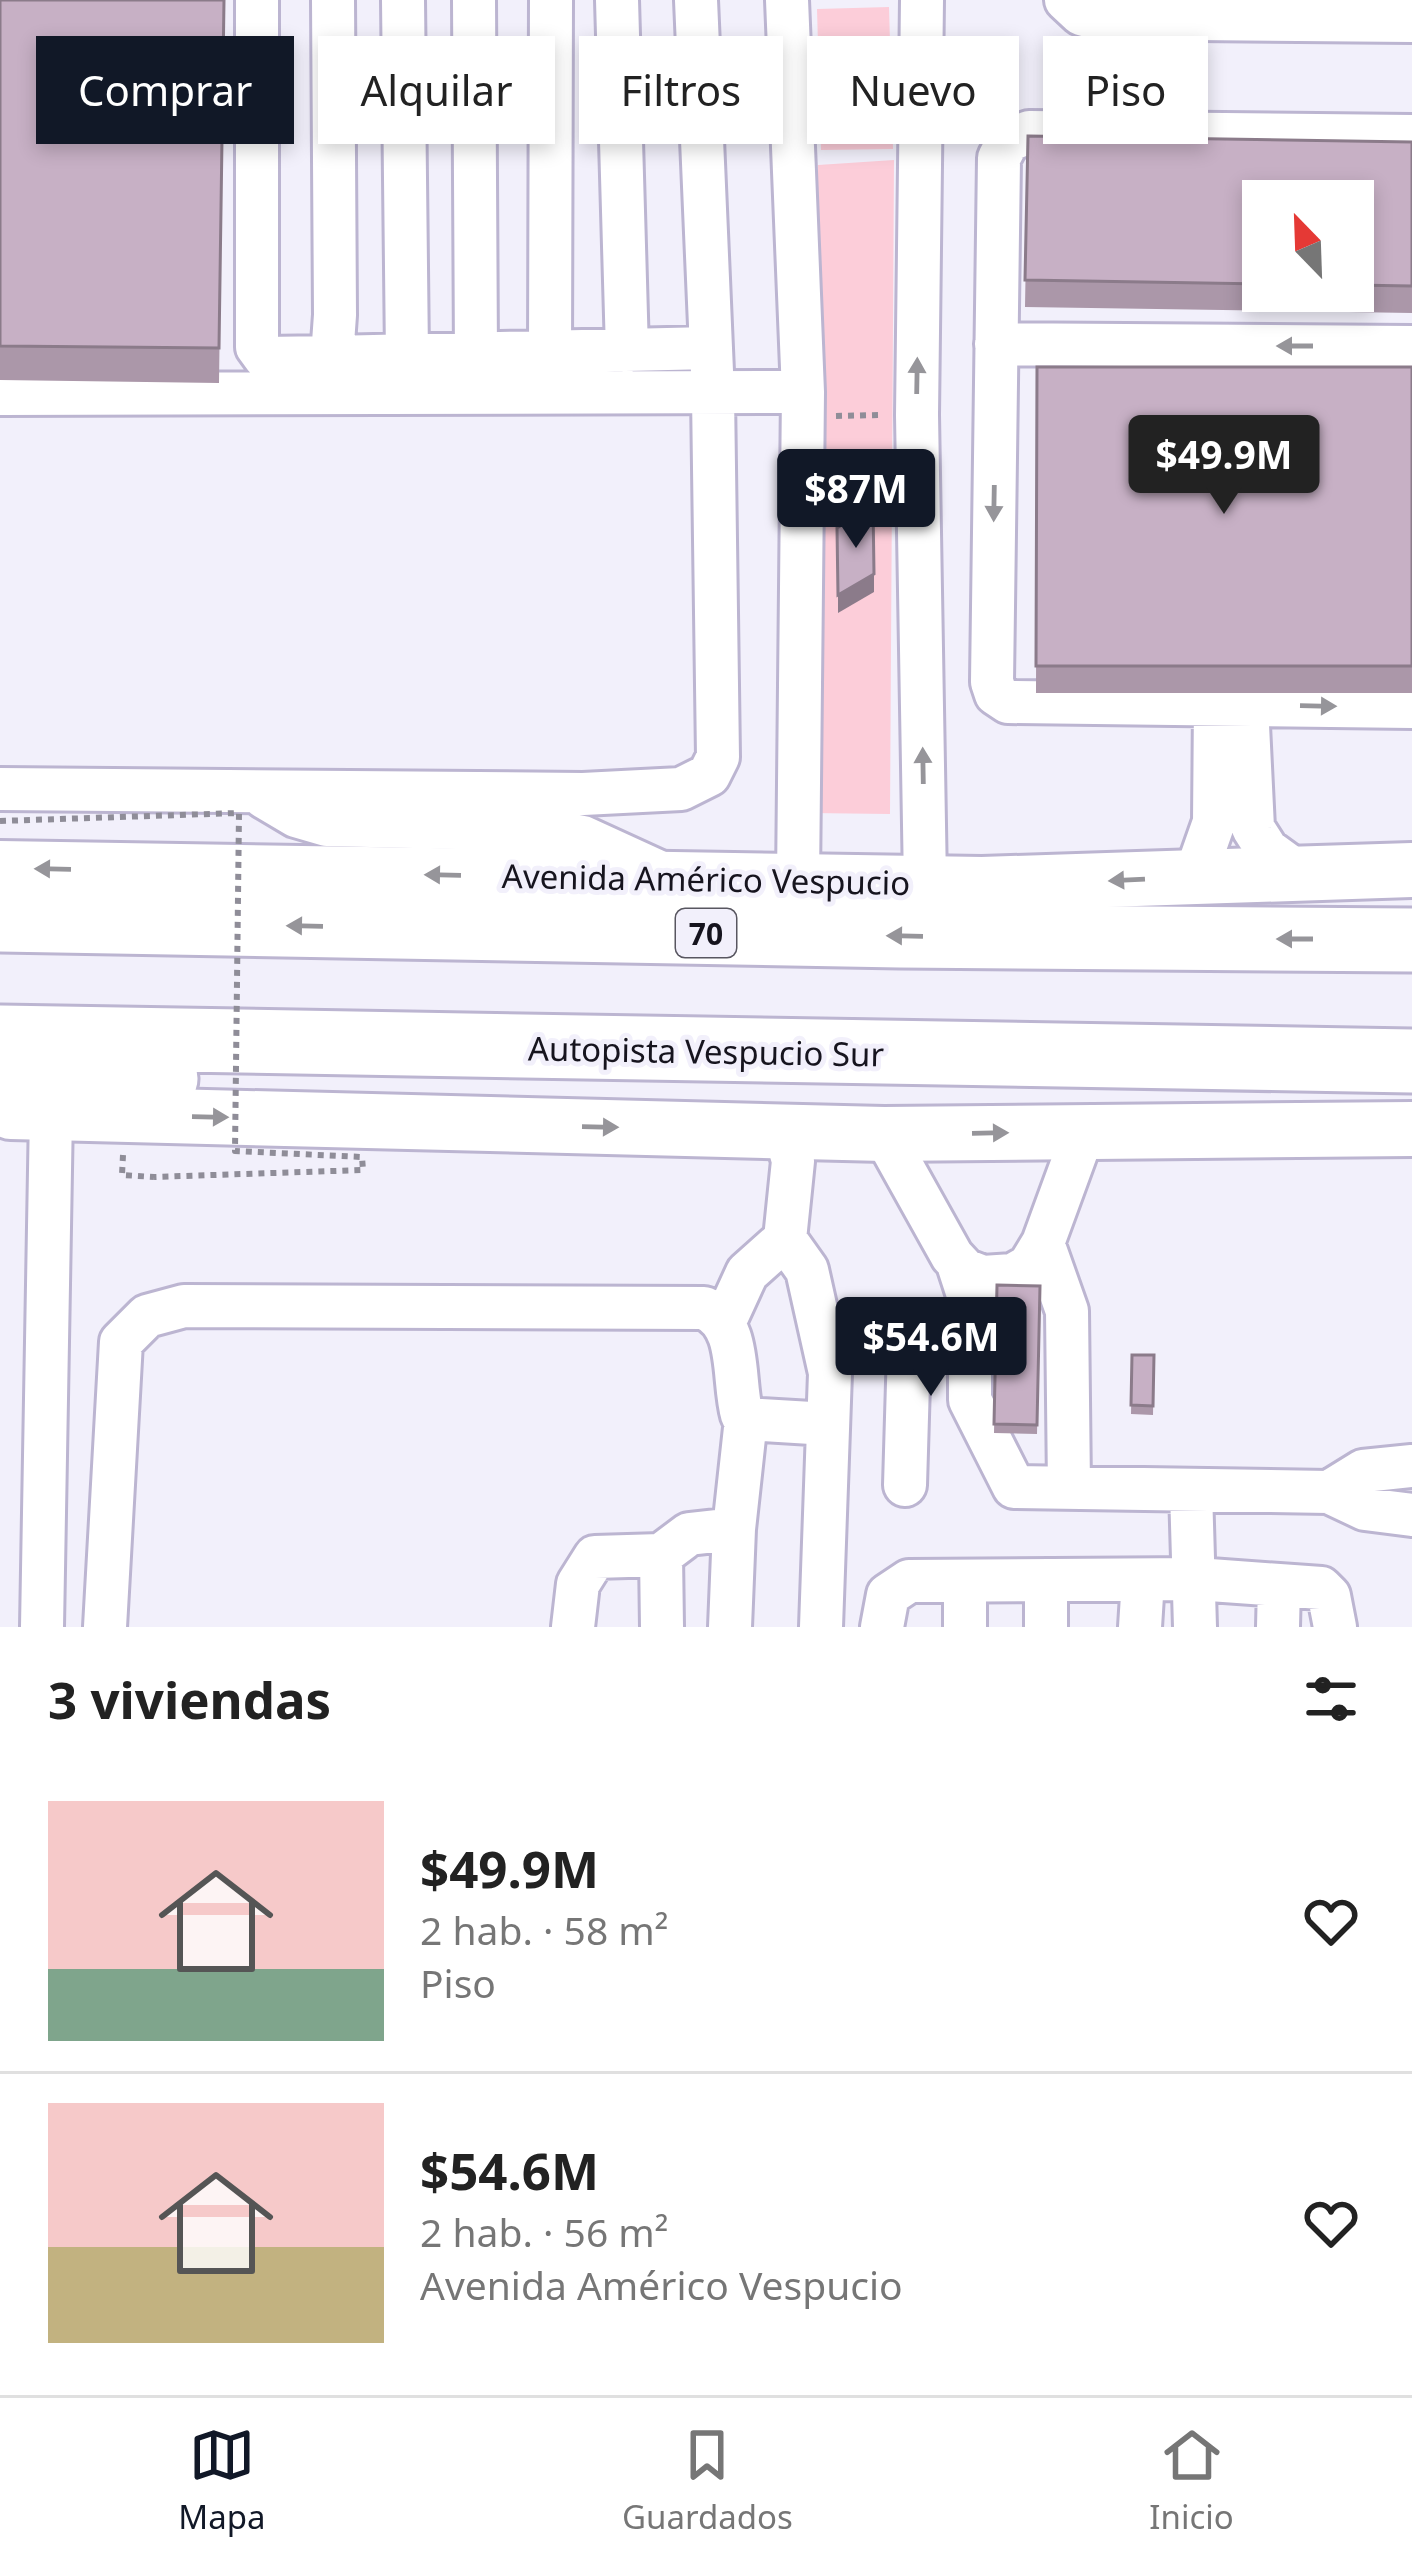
<!DOCTYPE html>
<html lang="es">
<head>
<meta charset="utf-8">
<style>
	:root { --surface:#fff; --page:#f2f2f2; --text:#222; --muted:#767676; --line:#e0e0e0; --accent:#111827 }
	body { margin:0; font-family:"Noto Sans",sans-serif; background:var(--page); color:var(--text); height:100vh; display:flex; flex-direction:column; font-size:45px; white-space:nowrap }
	* { box-sizing:border-box; margin:0 }
	p { font-size:39px; color:var(--muted) }
	.icon { flex:none; width:66px; height:66px; fill:none; stroke:currentColor; stroke-width:2; stroke-linecap:round; stroke-linejoin:round }
	.map { position:relative; height:1627px; overflow:hidden }
	.sheet { display:flex; flex-direction:column; background:var(--surface); flex:1 }
	.sheet>* { flex:none }
	.top-card { position:absolute; left:36px; top:36px; width:1341px; height:108px; display:flex; gap:24px }
	.needle { width:78px; rotate:337deg }
	.controls { position:absolute; left:1242px; top:180px; display:grid; gap:24px }
	.controls a { display:grid; place-items:center; width:132px; height:132px; border-radius:0px; background:var(--surface); box-shadow:0 6px 18px #0003; font-size:60px }
	.price { position:absolute; translate:-50% -102px; padding:0 27px; border-radius:12px; background:var(--accent); color:#fff; font-size:39px; line-height:78px; filter:drop-shadow(0 3px 6px #0008) }
	.price::after { content:''; position:absolute; left:50%; top:72px; width:36px; height:27px; margin-left:-18px; background:inherit; clip-path:polygon(0 0,100% 0,50% 100%) }
	.price.selected { background:#222; color:#fff }
	ul { padding:0; list-style:none }
	li { display:flex; align-items:center; gap:36px; height:300px; padding:0 48px }
	li+li { border-top:3px solid var(--line) }
	li span { display:grid; place-items:center; flex:none; width:336px; height:240px; border-radius:0px; color:#555 }
	li>.icon { margin-inline-start:auto }
	span .icon { width:144px; height:144px; fill:#fffc; stroke-width:1 }
	li b { font-size:51px }
	h2 { display:flex; justify-content:space-between; align-items:center; height:144px; padding:0 48px; font-size:51px }
	.tag { padding:0 42px; border-radius:0px; background:var(--surface); box-shadow:0 6px 18px #0003; font-size:42px; line-height:108px }
	.tag.selected { background:var(--accent); color:#fff }
	.tabs { display:flex; justify-content:space-around; align-items:center; height:168px; border-top:3px solid var(--line); background:var(--surface); font-size:33px; color:var(--muted) }
	.tabs a { display:grid; justify-items:center; gap:6px }
	.tabs .selected { color:var(--accent) }
	.map>svg:first-child { display:block }
</style>
</head>
<body>
<div class="map">
<svg width="1412" height="1627" viewBox="0 0 1412 1627">
	<rect width="100%" height="100%" fill="#f2f0fb"/>
	<path fill="#fccdd9" d="M889 7 893 149 821 150 817 9Z
		M894 160 890 814 810 813 818 165Z"/>
	<g fill="none" stroke-linecap="round" stroke-linejoin="round">
		<g stroke="#bcb5d1" stroke-width="48">
			<path id="minor" d="M257 0V347L265 358 332 357
				M333 0 335 315 332 357 710 348
				M403 0 407 356
				M474 0 476 356
				M617 0 627 351
				M787 0 803 392 798 881
				M922 0 917 415 925 883
				M1066 0 1081 14 1095 18 1412 21
				M1412 136 1029 132 1008 141 999 158 992 682 996 694 1008 702 1412 707
				M996 344 1412 347
				M550 353 551 0
				M0 394 803 392
				M1247 705 1253 828 1267 850 1296 871
				M0 789 583 794 681 789 709 775 718 757 713 395 696 0
				M264 797 296 816 327 825 548 830 583 837 666 875
				M1195 876 1214 822 1215 705
				M884 1134 952 1256 965 1270 983 1277 1013 1275 1029 1266 1043 1243 1084 1131
				M785 1239 807 1270 830 1373 821 1627
				M1043 1243 1067 1311 1069 1488
				M958 1264 970 1301V1400L1014 1487 1329 1492 1365 1509 1412 1515
				M725 1321 747 1273 785 1239 793 1161 785 1132
				M905 1485 909 1349 925 1339 970 1341
				M1191 1490 1195 1627
				M1329 1492 1363 1471 1412 1466
				M965 1581V1627
				M42 1627 51 1113
				M105 1627 121 1342 147 1316 184 1306 704 1308C743 1324 732 1380 742 1415L746 1419 828 1424
				M573 1627 578 1584 595 1557 661 1555
				M662 1627 661 1555 689 1534 734 1529
				M730 1627 734 1529 746 1419
				M882 1627 888 1595 909 1581 1196 1579 1321 1588 1329 1596 1335 1627
				M1046 1627V1580
				M1140 1627 1143 1580
				M1278 1627 1279 1585"/>
		</g>
		<g stroke="#bcb5d1" stroke-width="60">
			<path id="major" d="M0 868 982 884 1412 870
				M11 1112 884 1134 1412 1129"/>
		</g>
		<g stroke="#bcb5d1" stroke-width="69">
			<path id="highway" d="M0 920 900 936 1412 940
				M0 1037 1412 1061
				M0 1086 166 1079"/>
		</g>
		<path stroke="#8f8d98" stroke-width="6" stroke-dasharray="6 6" stroke-linecap="butt" d="M836 416 883 415
			M123 1155 122 1175 154 1177"/>
		<use href="#minor" stroke="#fff" stroke-width="42"/>
		<use href="#major" stroke="#fff" stroke-width="54"/>
		<use href="#highway" stroke="#fff" stroke-width="63"/>
		<path stroke="#8f8d98" stroke-width="6" stroke-dasharray="6 6" stroke-linecap="butt" d="M0 821 239 813 235 1151 362 1157 363 1170 154 1177"/>
	</g>
	<path fill="#ab97a9" fill-rule="evenodd" d="M0 0H224L219 383 0 380Z
		M1028 136 1412 142V313L1025 307ZM1263 201H1353V291H1263Z
		M1037 367H1412V693H1036Z
		M997 1285 1040 1286 1037 1434 994 1433Z
		M1132 1355H1154L1153 1415 1131 1414Z"/>
	<path fill="#8b7b8a" d="M874 574V592L838 613V595Z"/>
	<path fill="#c7b0c5" stroke="#8b7b8a" stroke-width="3" d="M0 0H224L219 348 0 346Z
		M1028 136 1412 142V286L1353 285V201H1263V284L1025 280Z
		M1037 367H1412V666H1036Z
		M873 506 874 574 838 595 837 528Z
		M997 1285 1040 1286 1037 1425 994 1424Z
		M1132 1355H1154L1153 1406 1131 1405Z"/>
	<defs><path id="oneway-solid" d="M-6-.8H1V-3.2L6.5 0L1 3.2V.8H-6Z" transform="scale(3)"/></defs>
	<g fill="#96959a">
		<use href="#oneway-solid" transform="translate(1295 346) rotate(-180)"/>
		<use href="#oneway-solid" transform="translate(917 376) rotate(-89)"/>
		<use href="#oneway-solid" transform="translate(994 503) rotate(91)"/>
		<use href="#oneway-solid" transform="translate(1318 706) rotate(1)"/>
		<use href="#oneway-solid" transform="translate(923 766) rotate(-91)"/>
		<use href="#oneway-solid" transform="translate(53 869) rotate(-179)"/>
		<use href="#oneway-solid" transform="translate(443 875) rotate(-179)"/>
		<use href="#oneway-solid" transform="translate(1127 880) rotate(177)"/>
		<use href="#oneway-solid" transform="translate(305 926) rotate(-179)"/>
		<use href="#oneway-solid" transform="translate(905 936) rotate(-179)"/>
		<use href="#oneway-solid" transform="translate(1295 939) rotate(-180)"/>
		<use href="#oneway-solid" transform="translate(210 1117) rotate(1)"/>
		<use href="#oneway-solid" transform="translate(600 1127) rotate(1)"/>
		<use href="#oneway-solid" transform="translate(990 1133) rotate(-1)"/>
	</g>
	<g text-anchor="middle" dominant-baseline="central" stroke-width="10" stroke-linejoin="round" paint-order="stroke">
		<rect fill="#f2f0fb" stroke="#585660" stroke-width="3" x="676" y="909" width="60" height="48" rx="9"/>
		<g font-size="30" font-weight="bold" fill="#16141e">
			<text x="706" y="933">70</text>
		</g>
		<g font-size="33" fill="#16141e" stroke="#f2f0fb">
			<text transform="translate(706 879) rotate(1)">Avenida Américo Vespucio</text>
			<text transform="translate(706 1051) rotate(1)">Autopista Vespucio Sur</text>
		</g>
	</g>
</svg>
<div class="controls">
<a><svg class="needle" viewBox="-14 -14 28 28"><path d="M0-13l5 13h-10z" fill="#e53935"/><path d="M0 13l5-13h-10z" fill="#767676"/></svg></a>
</div>
<b class="price selected" style="left:1224px;top:517px">$49.9M</b>
<b class="price" style="left:856px;top:551px">$87M</b>
<b class="price" style="left:931px;top:1399px">$54.6M</b>
<div class="top-card">
<a class="tag selected">Comprar</a>
<a class="tag">Alquilar</a>
<a class="tag">Filtros</a>
<a class="tag">Nuevo</a>
<a class="tag">Piso</a>
</div>
</div>
<section class="sheet">
<h2>3 viviendas<svg class="icon" aria-label="filters" viewBox="0 0 24 24"><path d="M4 7h16M4 17h16"/><circle cx="9" cy="7" r="2"/><circle cx="15" cy="17" r="2"/></svg></h2>
<ul>
<li><span style="background:linear-gradient(#f6c9c9 70%,#7fa58c 0)"><svg class="icon" aria-label="home" viewBox="0 0 24 24"><path d="M3 11l9-7 9 7M6 9v11h12V9"/></svg></span><div><b>$49.9M</b><p>2 hab. · 58 m²</p><p>Piso</p></div><svg class="icon" aria-label="heart" viewBox="0 0 24 24"><path d="M12 20l-8-8c-3-5 5-10 8-4 3-6 11-1 8 4z"/></svg></li>
<li><span style="background:linear-gradient(#f6c9c9 60%,#c2b280 0)"><svg class="icon" aria-label="home" viewBox="0 0 24 24"><path d="M3 11l9-7 9 7M6 9v11h12V9"/></svg></span><div><b>$54.6M</b><p>2 hab. · 56 m²</p><p>Avenida Américo Vespucio</p></div><svg class="icon" aria-label="heart" viewBox="0 0 24 24"><path d="M12 20l-8-8c-3-5 5-10 8-4 3-6 11-1 8 4z"/></svg></li>
</ul>
</section>
<nav class="tabs">
<a class="selected"><svg class="icon" aria-label="map" viewBox="0 0 24 24"><path d="M3 6l6-2 6 2 6-2v14l-6 2-6-2-6 2zM9 4v14M15 6v14"/></svg>Mapa</a>
<a><svg class="icon" aria-label="saved" viewBox="0 0 24 24"><path d="M7 4h10v16l-5-4-5 4z"/></svg>Guardados</a>
<a><svg class="icon" aria-label="home" viewBox="0 0 24 24"><path d="M3 11l9-7 9 7M6 9v11h12V9"/></svg>Inicio</a>
</nav>
</body>
</html>
